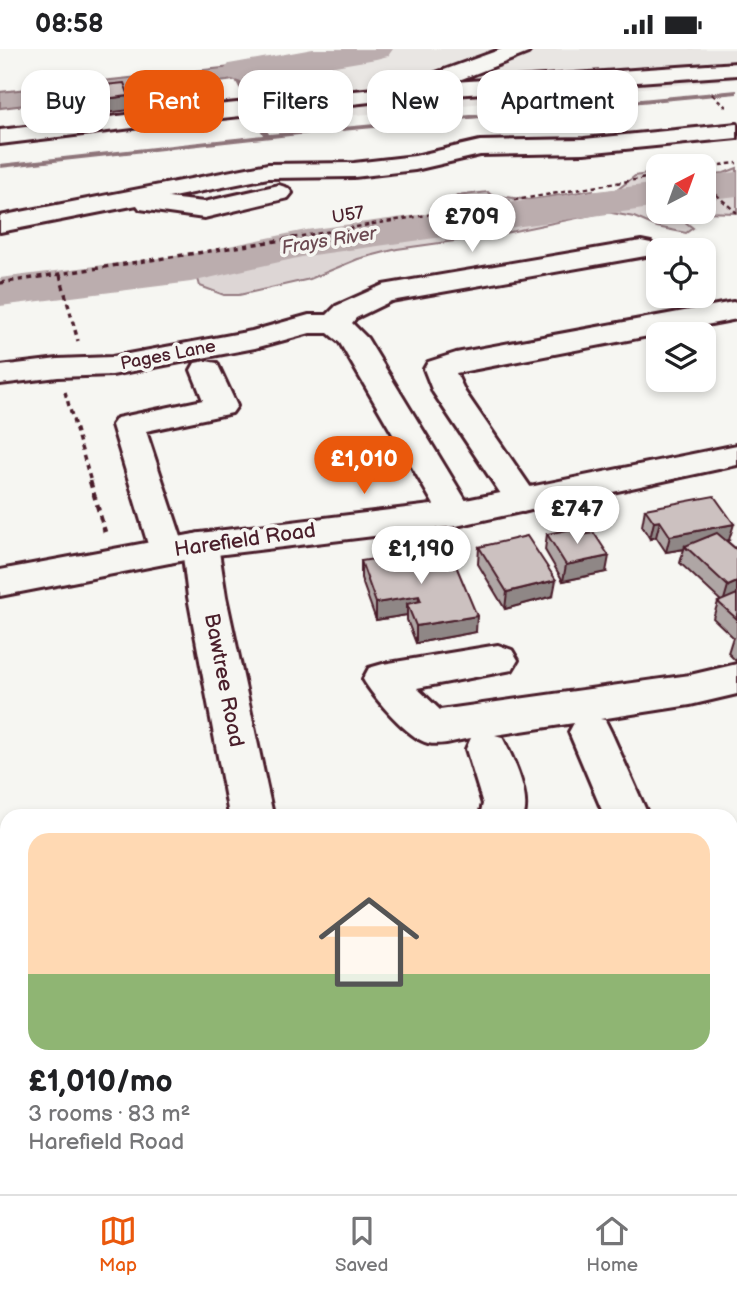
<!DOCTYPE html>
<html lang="en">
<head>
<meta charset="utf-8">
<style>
	:root { --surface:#fff; --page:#f6f6f6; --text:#202124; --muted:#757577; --line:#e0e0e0; --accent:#ea580c }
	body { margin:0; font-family:"Balsamiq Sans",sans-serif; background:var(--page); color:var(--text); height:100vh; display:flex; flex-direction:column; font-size:26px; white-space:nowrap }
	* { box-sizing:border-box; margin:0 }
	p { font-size:23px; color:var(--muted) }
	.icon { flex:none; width:38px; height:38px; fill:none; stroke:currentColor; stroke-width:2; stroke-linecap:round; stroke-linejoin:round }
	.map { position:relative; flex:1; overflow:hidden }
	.side { position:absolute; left:0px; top:760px; width:738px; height:387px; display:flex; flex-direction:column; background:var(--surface); border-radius:21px 21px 0 0; box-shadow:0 4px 10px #0003 }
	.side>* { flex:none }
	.hud { position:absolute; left:21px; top:21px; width:696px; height:63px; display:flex; gap:14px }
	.needle { width:46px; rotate:41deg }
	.tools { position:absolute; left:646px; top:105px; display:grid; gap:14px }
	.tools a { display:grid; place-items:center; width:70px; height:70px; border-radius:14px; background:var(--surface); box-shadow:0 4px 10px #0003; font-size:35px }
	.price { position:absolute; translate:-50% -60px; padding:0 16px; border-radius:24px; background:#fff; color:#222; font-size:23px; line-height:46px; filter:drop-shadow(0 2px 4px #0008) }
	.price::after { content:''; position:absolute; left:50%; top:42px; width:21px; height:16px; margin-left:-10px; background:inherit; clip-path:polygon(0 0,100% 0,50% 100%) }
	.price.on { background:var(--accent); color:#fff }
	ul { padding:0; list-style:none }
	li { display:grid; align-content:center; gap:14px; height:371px; padding:0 28px }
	li span { display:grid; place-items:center; height:217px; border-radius:21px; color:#555 }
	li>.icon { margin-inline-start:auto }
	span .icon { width:126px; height:126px; fill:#fffc; stroke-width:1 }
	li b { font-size:30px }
	.tag { padding:0 24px; border-radius:21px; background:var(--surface); box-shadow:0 4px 10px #0003; font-size:24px; line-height:63px }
	.tag.on { background:var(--accent); color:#fff }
	.status { display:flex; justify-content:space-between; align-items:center; height:49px; padding:0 35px; background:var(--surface); direction:ltr }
	.status svg { height:19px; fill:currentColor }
	.dock { display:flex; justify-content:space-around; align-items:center; height:98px; border-top:2px solid var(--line); background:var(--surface); font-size:19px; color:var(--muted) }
	.dock a { display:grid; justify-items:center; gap:4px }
	.dock .on { color:var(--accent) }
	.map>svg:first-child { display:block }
</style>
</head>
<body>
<div class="status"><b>08:58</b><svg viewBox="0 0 49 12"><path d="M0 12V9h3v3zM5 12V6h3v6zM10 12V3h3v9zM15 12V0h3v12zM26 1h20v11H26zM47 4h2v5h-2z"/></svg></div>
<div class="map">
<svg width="737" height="1145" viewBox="0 0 737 1145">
	<rect width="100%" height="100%" fill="#f6f6f2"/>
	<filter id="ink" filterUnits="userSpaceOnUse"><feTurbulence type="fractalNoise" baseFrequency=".0143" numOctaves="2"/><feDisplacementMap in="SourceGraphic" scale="14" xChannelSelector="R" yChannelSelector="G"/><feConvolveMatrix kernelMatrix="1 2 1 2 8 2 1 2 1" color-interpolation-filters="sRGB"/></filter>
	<g filter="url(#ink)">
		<path fill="#e9e6e3" d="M386 0H737V30L273 74 249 28 334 14Z"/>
		<path fill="#ddd6d5" stroke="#947a80" stroke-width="2" d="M737 119V164L701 163H704V126L724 124Z
			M647 125 658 126V163H683L676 166 693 179 686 184 657 178 634 168 606 163 490 187 397 200 358 210 310 230 239 246H224L200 237 198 230 219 210 245 203 303 199 419 172 440 164 457 147 488 143 491 146 530 151 593 141 592 144 617 141 635 127Z"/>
		<path fill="#bbadae" stroke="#8e747a" stroke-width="2" d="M320 5 334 14 227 32 0 59V43L241 17Z"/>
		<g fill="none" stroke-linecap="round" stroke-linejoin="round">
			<path fill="#8e747a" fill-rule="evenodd" d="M234 21 237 23 269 85 737 41V45L299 86 0 119V115L263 86 231 23Z"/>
			<path fill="#bbadae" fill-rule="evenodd" d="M313 0H393L388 7 376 10 241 33 229 29 223 22 229 15Z
				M737 123V147L704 151V127Z
				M658 134V158L306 207 191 233 0 257V229L191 205 306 181Z"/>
			<g stroke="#4a1f2b" stroke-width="6">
				<path id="minor" d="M502 0H531L528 4 454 33 737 14V26L398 50 185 73 175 78 149 77 0 95V81L135 65 131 53 134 48C150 44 170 39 186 43L189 48 186 53 155 58 157 62 433 34 430 30 433 25Z
					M737 75V89L584 104 480 106 415 121 354 128 268 129 168 149 204 153 279 136 288 139 292 144 288 149 204 169 140 160 137 156 0 183V167L268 115 354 114 415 107 480 92 584 90Z
					M641 192 651 194 654 200 651 206 391 252 356 269 352 274 367 289 474 465 468 473 456 477 444 473 340 294 328 284H310L255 299 112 326 58 328 0 335V317L58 310 112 308 252 282 309 266H327L336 257 383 236Z
					M733 253 737 254V270L456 324 465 343 540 452 535 460 523 463 511 460 433 343 424 320 428 313 456 304Z
					M206 312 217 314 237 357 232 364 146 382 183 494 187 487 200 484 213 487 218 496 226 548 273 766H229L188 548 183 507 181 511 168 514 155 511 150 502 112 376 117 369 203 351 191 321 195 314Z
					M498 596 512 601 518 611 512 621 417 639 440 661 690 626 737 615V645L690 656 600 670 605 671 611 683 648 766H604L569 683 574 674 495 686 502 688C513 709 530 744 524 766H480L483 755 466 700 471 689C458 691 441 697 428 694 409 690 373 648 363 630L369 619 383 615Z
					M285 1139H341L342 1145H286Z"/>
			</g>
			<g stroke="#4a1f2b" stroke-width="6">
				<path id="major" d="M737 396V416L456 477 200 508 0 547V521L200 484 456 453Z"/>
			</g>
			<path stroke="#4a1f2b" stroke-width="2.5" stroke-dasharray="4.5 3.5" stroke-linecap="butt" d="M712 45 726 58
				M704 118 737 114
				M704 135 737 164
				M285 190 658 127"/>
			<path stroke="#4a1f2b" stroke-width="3.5" stroke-dasharray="5 4.5" stroke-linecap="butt" d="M60 226 78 292
				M0 234 295 189
				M65 343 91 433"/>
			<path stroke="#4a1f2b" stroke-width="4.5" stroke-dasharray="7 5" stroke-linecap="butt" d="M90 432 105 483"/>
			<use href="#minor" fill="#f6f6f2" fill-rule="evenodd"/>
			<use href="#major" fill="#f6f6f2" fill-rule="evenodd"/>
		</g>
		<path fill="#afa6a5" stroke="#4a1f2b" stroke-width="2" d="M187 34 217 43V50L207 51V55L196 56 188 41Z
			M645 460 729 491 727 492 737 501V613L728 604 733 588 713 569 718 553 721 552 680 514 684 500 666 503 656 488 650 490 642 477Z
			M547 485 606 523 563 532 545 501Z
			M479 498 553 547 505 560 478 515Z
			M361 512 438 515 476 583 416 594 407 571V566L376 571 361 529Z
			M404 1139H486L487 1145H406Z"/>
		<path fill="#8f8786" stroke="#4a1f2b" stroke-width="2" d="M217 43V50L207 51V55L196 56 195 49 204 44Z
			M129 47 131 61 72 68 70 54Z
			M56 63 58 71 27 74 26 66Z
			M660 472 656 488 650 490 654 473Z
			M734 475 729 491 687 500 685 497 684 500 666 503 670 487Z
			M609 507 606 523 563 532 566 516Z
			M556 531 553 547 505 560 507 543Z
			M737 533V548L723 554 728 537Z
			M419 547 418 564 407 555V566L376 571V554Z
			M477 567 476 583 416 594V577Z
			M417 1139H451L435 1145H410V1142Z"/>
		<path fill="#ccc1c0" stroke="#4a1f2b" stroke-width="2" d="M198 33 202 38 213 37 217 43 204 44 206 48 195 49 187 34Z
			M124 34 129 47 70 54 66 40Z
			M55 59 56 63 26 66 25 62Z
			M714 447 734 475 670 487 660 472 654 473 645 460Z
			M577 479 582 486 594 484 609 507 566 516 547 485Z
			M717 484 737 501V533L728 537 685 497Z
			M527 487 556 531 507 543 479 498Z
			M432 501 438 515 454 512 477 567 416 577 407 555 421 552 419 547 376 554 361 512Z
			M737 545V570L718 553Z
			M451 1139H486L487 1145H430Z"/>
	</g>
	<g text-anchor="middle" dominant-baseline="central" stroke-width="7" stroke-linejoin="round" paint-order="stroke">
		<g font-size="18" fill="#4a1f2b" stroke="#f6f6f2">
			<text transform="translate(348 166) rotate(-10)">U57</text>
			<text transform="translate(168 306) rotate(-11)">Pages Lane</text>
		</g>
		<g font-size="19" font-style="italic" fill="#6c4a52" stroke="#f6f6f2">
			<text transform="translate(329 192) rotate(-9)">Frays River</text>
		</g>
		<g font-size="21" fill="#4a1f2b" stroke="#f6f6f2">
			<text transform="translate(245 491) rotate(-8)">Harefield Road</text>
			<text transform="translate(224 631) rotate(79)">Bawtree Road</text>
		</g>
	</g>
</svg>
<div class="tools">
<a><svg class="needle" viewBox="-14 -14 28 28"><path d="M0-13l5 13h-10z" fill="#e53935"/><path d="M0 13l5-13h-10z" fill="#757577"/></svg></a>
<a><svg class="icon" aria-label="locate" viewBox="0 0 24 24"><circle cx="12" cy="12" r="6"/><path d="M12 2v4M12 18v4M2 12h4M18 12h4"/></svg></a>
<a><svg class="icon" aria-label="layers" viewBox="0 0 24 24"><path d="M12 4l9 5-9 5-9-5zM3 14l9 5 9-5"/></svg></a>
</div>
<b class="price" style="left:472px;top:205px">£709</b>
<b class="price on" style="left:364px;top:447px">£1,010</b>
<b class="price" style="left:577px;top:497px">£747</b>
<b class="price" style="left:421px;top:537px">£1,190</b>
<div class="hud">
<a class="tag">Buy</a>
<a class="tag on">Rent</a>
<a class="tag">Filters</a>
<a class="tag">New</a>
<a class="tag">Apartment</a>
</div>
<section class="side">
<ul>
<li><span style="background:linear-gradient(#ffd9b3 65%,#8fb573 0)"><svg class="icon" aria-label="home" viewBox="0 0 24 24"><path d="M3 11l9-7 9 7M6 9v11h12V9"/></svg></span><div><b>£1,010/mo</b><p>3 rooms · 83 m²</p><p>Harefield Road</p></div></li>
</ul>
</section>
</div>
<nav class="dock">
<a class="on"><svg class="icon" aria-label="map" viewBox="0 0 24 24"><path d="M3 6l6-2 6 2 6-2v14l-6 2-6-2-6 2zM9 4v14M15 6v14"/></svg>Map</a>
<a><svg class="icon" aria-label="saved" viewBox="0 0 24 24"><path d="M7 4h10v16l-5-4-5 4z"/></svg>Saved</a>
<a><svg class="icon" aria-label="home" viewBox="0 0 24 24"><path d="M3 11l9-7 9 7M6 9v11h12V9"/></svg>Home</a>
</nav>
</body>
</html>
